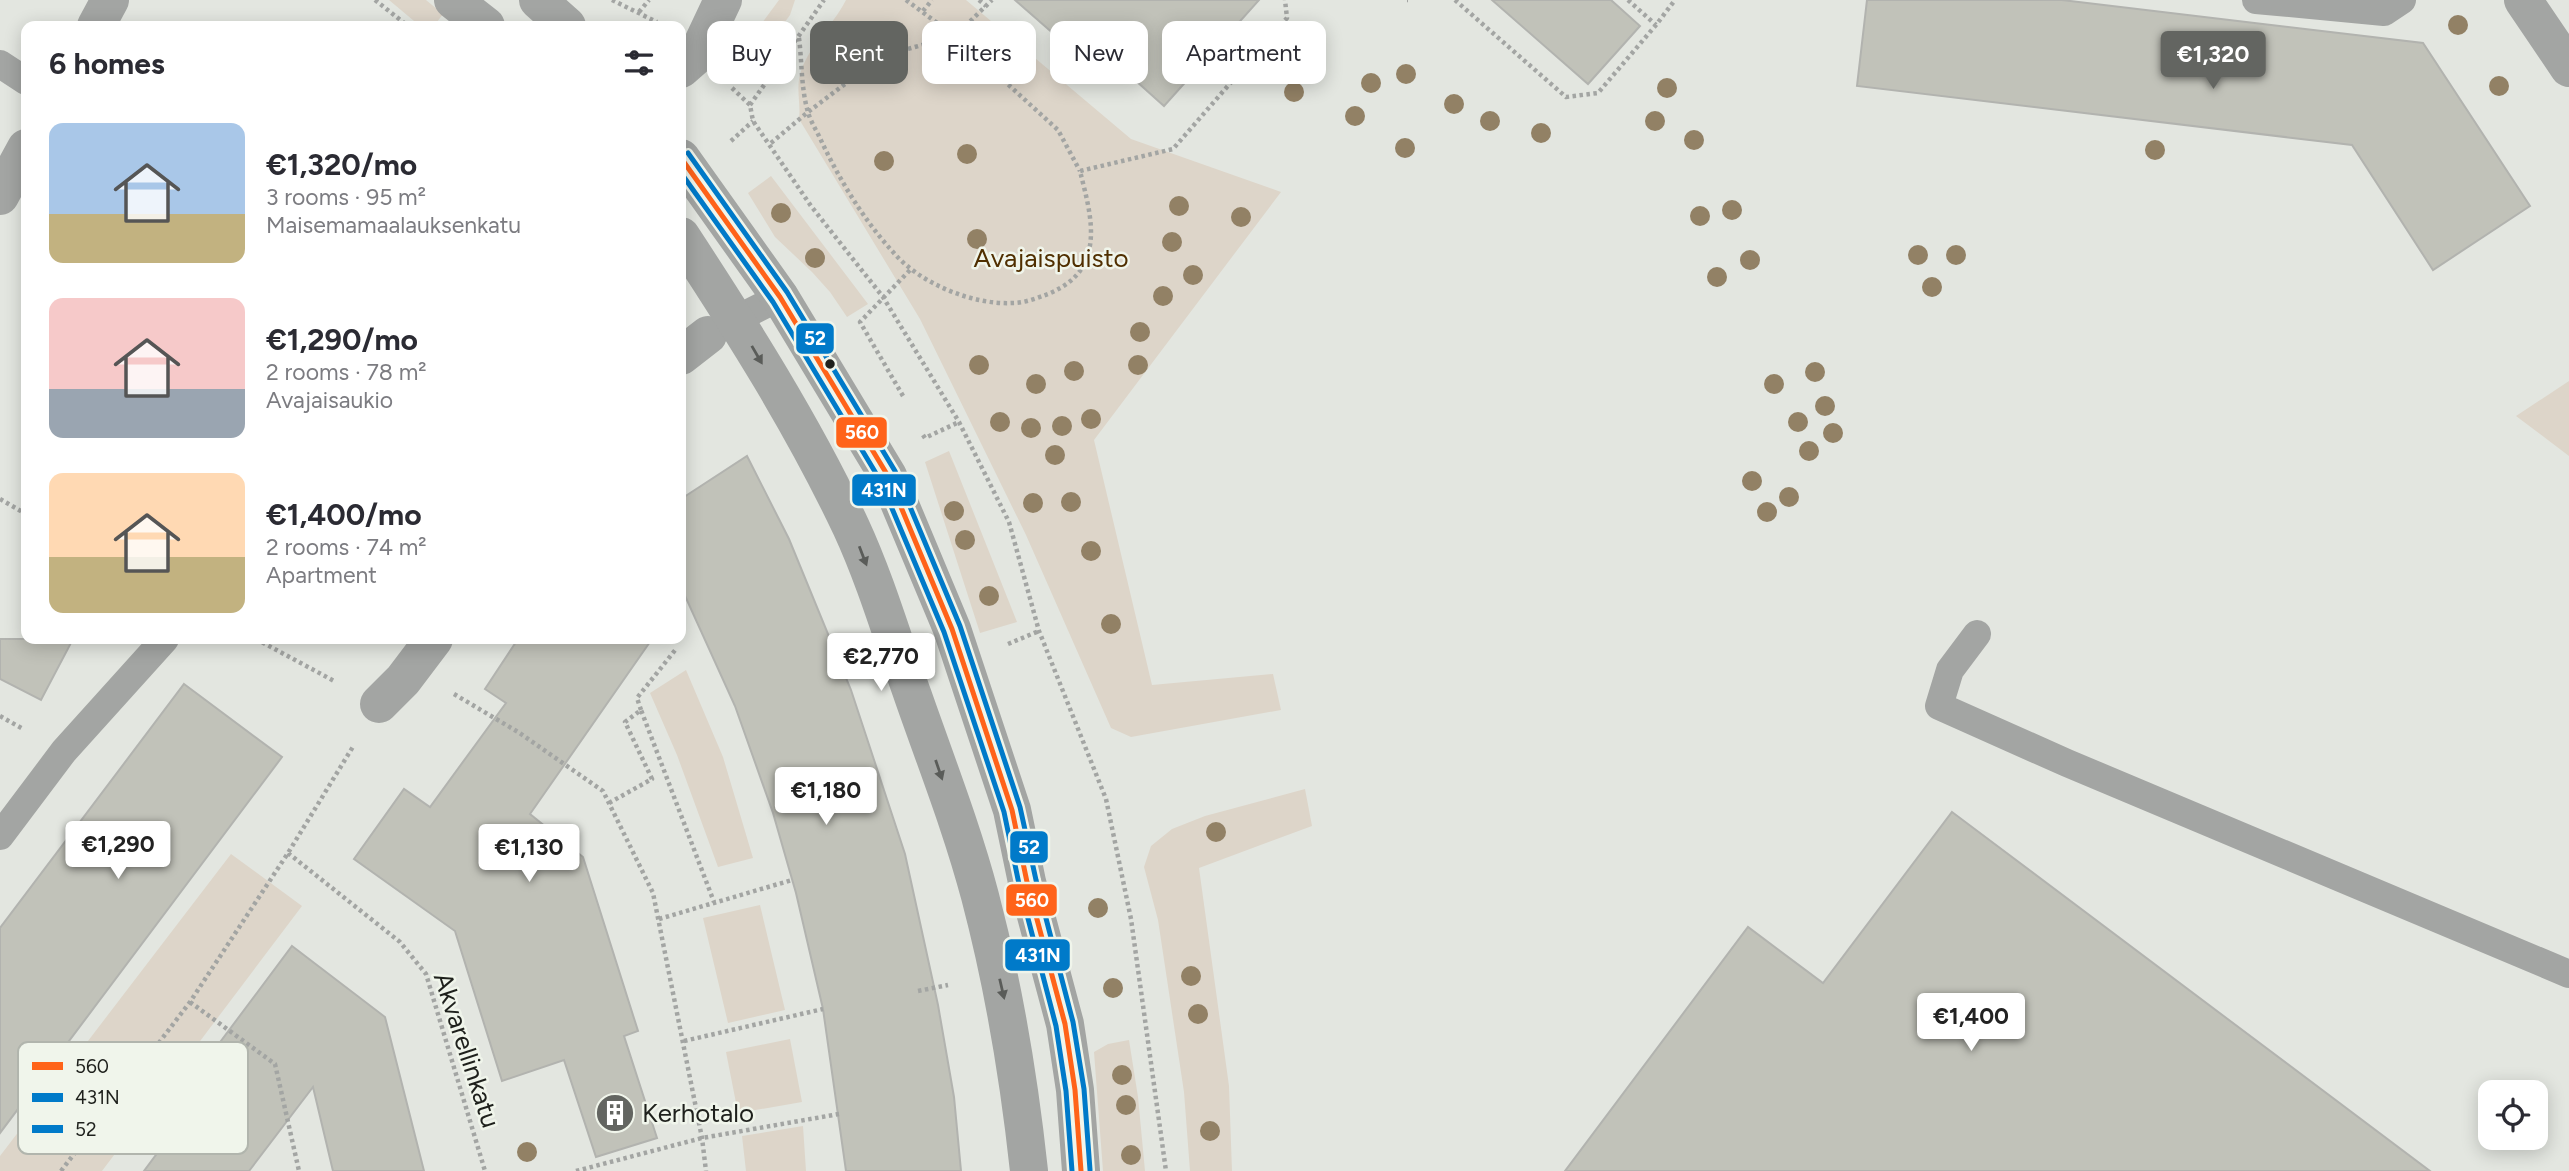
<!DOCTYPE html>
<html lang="en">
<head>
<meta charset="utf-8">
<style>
	:root { --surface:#fff; --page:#f7f7f7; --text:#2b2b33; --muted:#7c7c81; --accent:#636561 }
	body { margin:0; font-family:Figtree,sans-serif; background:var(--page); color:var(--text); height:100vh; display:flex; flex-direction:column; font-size:26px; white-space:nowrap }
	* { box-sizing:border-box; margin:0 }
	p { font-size:23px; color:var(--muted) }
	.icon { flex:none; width:38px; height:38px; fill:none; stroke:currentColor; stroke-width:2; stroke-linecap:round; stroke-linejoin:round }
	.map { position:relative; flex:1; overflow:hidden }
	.sheet { position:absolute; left:21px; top:21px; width:665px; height:623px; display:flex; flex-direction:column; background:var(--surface); border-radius:14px; box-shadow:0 4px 18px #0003 }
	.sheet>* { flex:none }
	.banner { position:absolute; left:707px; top:21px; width:665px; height:63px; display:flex; gap:14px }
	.controls { position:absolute; left:2478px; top:1080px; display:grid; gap:14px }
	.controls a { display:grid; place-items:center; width:70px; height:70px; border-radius:14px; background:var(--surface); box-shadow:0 4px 18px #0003; font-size:35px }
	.price { position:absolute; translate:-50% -60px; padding:0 16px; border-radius:7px; background:#fff; color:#222; font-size:23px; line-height:46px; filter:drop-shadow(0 2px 4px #0008) }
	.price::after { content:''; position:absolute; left:50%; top:42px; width:21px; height:16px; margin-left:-10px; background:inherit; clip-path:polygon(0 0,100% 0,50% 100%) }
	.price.current { background:var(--accent); color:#fff }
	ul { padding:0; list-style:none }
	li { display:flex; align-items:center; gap:21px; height:175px; padding:0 28px }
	li span { display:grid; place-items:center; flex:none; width:196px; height:140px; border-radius:14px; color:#555 }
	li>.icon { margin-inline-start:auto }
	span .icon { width:84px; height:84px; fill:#fffc; stroke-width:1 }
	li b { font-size:30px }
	h2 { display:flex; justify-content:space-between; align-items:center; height:84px; padding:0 28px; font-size:30px }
	.chip { padding:0 24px; border-radius:14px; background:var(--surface); box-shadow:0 4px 18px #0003; font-size:24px; line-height:63px }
	.chip.current { background:var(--accent); color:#fff }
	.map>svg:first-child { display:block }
</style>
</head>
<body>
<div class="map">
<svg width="2569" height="1171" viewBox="0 0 2569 1171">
	<rect width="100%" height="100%" fill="#e3e6e0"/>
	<path fill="#ddd5c9" d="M389 0H426L443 14 434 26H420Z
		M779 0H795L790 15 772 40 759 27Z
		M846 0H966L1131 139 1281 192 1094 440 1152 685 1273 674 1281 710 1131 737 1111 728 1026 535 920 319 799 119C801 105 796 90 800 75 807 47 833 26 846 0Z
		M771 176 868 304 847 317 830 292 812 272 775 237 748 193Z
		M2569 381V456L2516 416Z
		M949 451 1017 622 980 633 925 462Z
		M686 670 723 757 753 858 718 867 677 755 650 693Z
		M1305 789 1312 826 1199 868 1229 1086 1232 1171H1190L1184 1092 1158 920 1144 867 1151 846 1172 829 1205 816Z
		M231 854 302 906 102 1171H0V1156Z
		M760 905 785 1010 728 1023 703 918Z
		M790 1039 802 1102 738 1113 726 1052Z
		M1129 1040 1138 1097 1145 1171H1103L1094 1052 1108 1044Z
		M803 1126 806 1171H746L742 1136Z"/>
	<path fill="#c1c2b9" stroke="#b2b3af" stroke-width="2" d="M1015 0H1259L1164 106 1107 55 1094 69Z
		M1492 0H1611L1640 26 1588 84Z
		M1867 0H2062L2423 43 2530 206 2433 270 2352 145 1857 86Z
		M747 456 789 539 851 690 905 854 938 1005 954 1097 961 1171H846L823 1009 796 893 773 813 735 706 681 587V499Z
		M0 639H73L41 700 0 679Z
		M518 639H652L530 814 583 857 638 1031 624 1036 657 1138 596 1157 564 1060 502 1081 455 931 354 859 404 789 430 807 506 703 485 689Z
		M184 684 282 757 0 1133V928Z
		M1952 812 2430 1171H1565L1748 927 1823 983Z
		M292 946 385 1017 424 1171H333L313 1087 249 1171H144L210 1082 197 1073Z"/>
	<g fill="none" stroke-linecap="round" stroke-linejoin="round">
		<path stroke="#a3a5a3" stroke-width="4.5" stroke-dasharray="3.5 3.5" stroke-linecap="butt" d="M375 0 408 26
			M612 0 657 22
			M906 0 955 36 1058 130 1080 171
			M979 0 986 6
			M1407 0H1408
			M1455 0 1566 97 1598 93 1656 25 1675 0
			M1628 0 1656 25
			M923 11 932 0
			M639 12 649 0
			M799 38C802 61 801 89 808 112 810 120 815 128 819 136 838 177 862 218 893 252 919 283 972 305 1012 303 1025 303 1037 298 1048 294 1067 286 1082 275 1088 254 1096 228 1086 196 1080 171L1173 149 1287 18 1285 0
			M732 88 750 105 753 121 811 206 883 297 959 422 1009 522 1039 631 1106 799 1131 919 1166 1171
			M750 105 824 0
			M731 141 753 121
			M771 143 808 112 882 56 955 36 992 0
			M903 396 860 322 911 269
			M923 435 925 438 959 422
			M0 499 26 514
			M256 639 336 682
			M1008 644 1039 631
			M454 694 518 732 603 791 653 893 702 1138 706 1171
			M641 710 637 698 676 649
			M0 716 23 729
			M609 803 652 779 625 722 641 710 714 902
			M288 853 400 942 426 974 485 1171
			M659 919 792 880
			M918 991 948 985
			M190 1002 275 1064 299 1171
			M684 1041 823 1009
			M39 1080 97 1125
			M61 1171 190 1002 288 853 354 745
			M576 1171 702 1138 839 1114"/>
		<path stroke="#a3a5a3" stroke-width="28" d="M2256 0 2384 12 2402 0
			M0 64 26 81
			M719 328 780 297
			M1977 634 1950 670 1939 706 2067 763 2569 974
			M0 836 64 751 165 639"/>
		<path stroke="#a3a5a3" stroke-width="38" d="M681 356 708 335
			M379 704 403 680 434 639"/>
		<path stroke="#a3a5a3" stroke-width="38" d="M2523 0 2569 68
			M96 26 110 0
			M681 69 697 55 723 0
			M0 196 26 148"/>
		<path stroke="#a3a5a3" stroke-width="38" d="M453 0 486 26
			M538 0 567 26
			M681 158 780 297 888 476 952 629 1012 810 1027 882 1065 1024 1075 1090 1081 1171
			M681 236C742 329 803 425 851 527 876 581 893 640 913 696 936 762 962 828 980 896 1004 987 1019 1078 1029 1171"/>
		<g stroke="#f0f5eb" stroke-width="10">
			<path id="bus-1" d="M681 158 780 297 888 476 952 629 1012 810 1027 882 1065 1024 1075 1090 1081 1171"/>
		</g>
		<g stroke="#f0f5eb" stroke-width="10">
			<path id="bus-2" d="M681 173 773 302 880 480 944 632 1004 812 1019 884 1056 1026 1066 1091 1072 1171"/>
		</g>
		<g stroke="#f0f5eb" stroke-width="10">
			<path id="bus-3" d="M688 153 787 292 895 471 960 626 1020 807 1036 880 1073 1022 1084 1089 1090 1170"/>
		</g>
		<use href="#bus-1" stroke="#ff6319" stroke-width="5"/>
		<use href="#bus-2" stroke="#007ac9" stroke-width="5"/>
		<use href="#bus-3" stroke="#007ac9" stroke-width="5"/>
	</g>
	<g fill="#928165">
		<circle cx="2458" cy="25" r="10"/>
		<circle cx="883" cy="40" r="10"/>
		<circle cx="1406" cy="74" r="10"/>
		<circle cx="1371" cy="83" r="10"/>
		<circle cx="2499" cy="86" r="10"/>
		<circle cx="1667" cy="88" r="10"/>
		<circle cx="1294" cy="92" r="10"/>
		<circle cx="1454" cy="104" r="10"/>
		<circle cx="1355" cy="116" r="10"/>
		<circle cx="1490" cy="121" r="10"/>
		<circle cx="1655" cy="121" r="10"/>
		<circle cx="1541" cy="133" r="10"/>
		<circle cx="1694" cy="140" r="10"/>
		<circle cx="1405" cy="148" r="10"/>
		<circle cx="2155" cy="150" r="10"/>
		<circle cx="967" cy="154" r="10"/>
		<circle cx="884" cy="161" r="10"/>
		<circle cx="1179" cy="206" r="10"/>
		<circle cx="1732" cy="210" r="10"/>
		<circle cx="781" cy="213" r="10"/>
		<circle cx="1700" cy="216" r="10"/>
		<circle cx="1241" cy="217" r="10"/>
		<circle cx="977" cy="239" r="10"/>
		<circle cx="1172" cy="242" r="10"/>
		<circle cx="1918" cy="255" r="10"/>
		<circle cx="1956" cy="255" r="10"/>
		<circle cx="815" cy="258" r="10"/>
		<circle cx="1750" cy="260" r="10"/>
		<circle cx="1193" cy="275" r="10"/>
		<circle cx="1717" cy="277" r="10"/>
		<circle cx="1932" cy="287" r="10"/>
		<circle cx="1163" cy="296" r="10"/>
		<circle cx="1140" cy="332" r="10"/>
		<circle cx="979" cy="365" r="10"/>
		<circle cx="1138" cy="365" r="10"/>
		<circle cx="1074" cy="371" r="10"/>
		<circle cx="1815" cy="372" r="10"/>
		<circle cx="1036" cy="384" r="10"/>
		<circle cx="1774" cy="384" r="10"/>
		<circle cx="1825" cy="406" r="10"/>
		<circle cx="1091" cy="419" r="10"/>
		<circle cx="1000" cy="422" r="10"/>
		<circle cx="1798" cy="422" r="10"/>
		<circle cx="1062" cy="426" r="10"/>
		<circle cx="1031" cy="428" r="10"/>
		<circle cx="1833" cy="433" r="10"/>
		<circle cx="1809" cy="451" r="10"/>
		<circle cx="1055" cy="455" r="10"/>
		<circle cx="1752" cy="481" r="10"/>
		<circle cx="1789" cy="497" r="10"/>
		<circle cx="1071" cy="502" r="10"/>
		<circle cx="1033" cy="503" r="10"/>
		<circle cx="954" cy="511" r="10"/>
		<circle cx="1767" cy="512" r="10"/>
		<circle cx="965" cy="540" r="10"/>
		<circle cx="1091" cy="551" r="10"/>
		<circle cx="989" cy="596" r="10"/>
		<circle cx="1111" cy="624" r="10"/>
		<circle cx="1216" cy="832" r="10"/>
		<circle cx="1098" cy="908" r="10"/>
		<circle cx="1191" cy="976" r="10"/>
		<circle cx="1113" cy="988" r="10"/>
		<circle cx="1198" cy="1014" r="10"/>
		<circle cx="1122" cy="1075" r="10"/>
		<circle cx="1126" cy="1105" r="10"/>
		<circle cx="1210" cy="1131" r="10"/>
		<circle cx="527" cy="1152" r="10"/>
		<circle cx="1131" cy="1155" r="10"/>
	</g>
	<defs><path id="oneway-solid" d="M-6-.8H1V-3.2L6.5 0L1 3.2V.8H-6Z" transform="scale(1.75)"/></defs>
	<g fill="#5a5c59">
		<use href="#oneway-solid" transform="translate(757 355) rotate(60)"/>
		<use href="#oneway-solid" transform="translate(863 556) rotate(69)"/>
		<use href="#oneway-solid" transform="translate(939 770) rotate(71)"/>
		<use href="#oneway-solid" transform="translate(1002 989) rotate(77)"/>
	</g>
	<defs>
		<g id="building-disc" transform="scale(2.0125)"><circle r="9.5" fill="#636561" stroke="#f0f5eb"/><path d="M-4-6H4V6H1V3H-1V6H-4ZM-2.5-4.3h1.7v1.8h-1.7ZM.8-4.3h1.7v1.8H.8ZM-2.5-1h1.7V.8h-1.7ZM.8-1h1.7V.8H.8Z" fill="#fff"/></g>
	</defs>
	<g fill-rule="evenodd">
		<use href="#building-disc" x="615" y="1113"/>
	</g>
	<circle fill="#1e201c" stroke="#f0f5eb" stroke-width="2.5" cx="830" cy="364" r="6"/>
	<g text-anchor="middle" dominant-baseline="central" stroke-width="5" stroke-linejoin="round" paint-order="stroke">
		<g font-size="26" fill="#502f00" stroke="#f0f5eb">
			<text x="1051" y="258">Avajaispuisto</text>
		</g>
		<g font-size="26" fill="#1e201c" stroke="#f0f5eb">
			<text transform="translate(467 1050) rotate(72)">Akvarellinkatu</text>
		</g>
		<g font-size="26" fill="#1e201c" stroke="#f0f5eb" text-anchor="start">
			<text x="642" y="1113">Kerhotalo</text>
		</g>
	</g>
	<rect x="18" y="1042" width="230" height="112" rx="10" fill="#f0f5eb" stroke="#b1b5ad" stroke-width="2"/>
	<rect x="32" y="1062" width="31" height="8" fill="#ff6319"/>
	<rect x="32" y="1093" width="31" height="9" fill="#007ac9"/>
	<rect x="32" y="1125" width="31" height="8" fill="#007ac9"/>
	<g font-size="19" fill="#1e201c">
		<text x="75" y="1073">560</text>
		<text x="75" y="1104">431N</text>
		<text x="75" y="1136">52</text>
	</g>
	<g stroke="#f0f5eb" stroke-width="2.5">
		<rect x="795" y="322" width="40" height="33" rx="7" fill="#007ac9"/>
		<rect x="835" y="416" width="53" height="33" rx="7" fill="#ff6319"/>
		<rect x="851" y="473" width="66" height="34" rx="7" fill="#007ac9"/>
		<rect x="1009" y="830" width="40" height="34" rx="7" fill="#007ac9"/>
		<rect x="1005" y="883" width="53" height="34" rx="7" fill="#ff6319"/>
		<rect x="1004" y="938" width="67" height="34" rx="7" fill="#007ac9"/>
	</g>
	<g font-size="19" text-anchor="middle" font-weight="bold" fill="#fff">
		<text x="815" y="345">52</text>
		<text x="862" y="439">560</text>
		<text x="884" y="497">431N</text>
		<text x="1029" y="854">52</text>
		<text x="1032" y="907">560</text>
		<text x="1038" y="962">431N</text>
	</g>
</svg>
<div class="controls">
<a><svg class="icon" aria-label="locate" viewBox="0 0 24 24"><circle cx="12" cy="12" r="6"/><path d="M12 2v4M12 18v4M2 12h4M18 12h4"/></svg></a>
</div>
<b class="price current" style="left:2213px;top:91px">€1,320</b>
<b class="price" style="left:881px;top:693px">€2,770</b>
<b class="price" style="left:826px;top:827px">€1,180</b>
<b class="price" style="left:118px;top:881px">€1,290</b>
<b class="price" style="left:529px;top:884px">€1,130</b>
<b class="price" style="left:1971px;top:1053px">€1,400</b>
<div class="banner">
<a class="chip">Buy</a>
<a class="chip current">Rent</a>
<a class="chip">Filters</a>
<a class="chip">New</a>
<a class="chip">Apartment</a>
</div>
<section class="sheet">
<h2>6 homes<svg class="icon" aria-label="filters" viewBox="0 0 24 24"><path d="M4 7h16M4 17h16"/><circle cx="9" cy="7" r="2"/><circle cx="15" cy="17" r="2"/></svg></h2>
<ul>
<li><span style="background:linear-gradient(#a9c7e8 65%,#c2b280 0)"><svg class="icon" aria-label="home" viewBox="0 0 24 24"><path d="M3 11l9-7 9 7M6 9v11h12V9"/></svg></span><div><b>€1,320/mo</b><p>3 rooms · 95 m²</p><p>Maisemamaalauksenkatu</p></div></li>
<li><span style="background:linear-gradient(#f6c9c9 65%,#9aa5b1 0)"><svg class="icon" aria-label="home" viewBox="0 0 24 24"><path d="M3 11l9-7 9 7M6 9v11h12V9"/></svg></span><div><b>€1,290/mo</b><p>2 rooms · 78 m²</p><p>Avajaisaukio</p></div></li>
<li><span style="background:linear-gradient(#ffd9b3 60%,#c2b280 0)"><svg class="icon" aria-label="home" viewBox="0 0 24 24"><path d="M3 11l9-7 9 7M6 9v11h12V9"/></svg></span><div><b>€1,400/mo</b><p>2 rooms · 74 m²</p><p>Apartment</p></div></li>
</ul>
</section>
</div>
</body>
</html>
